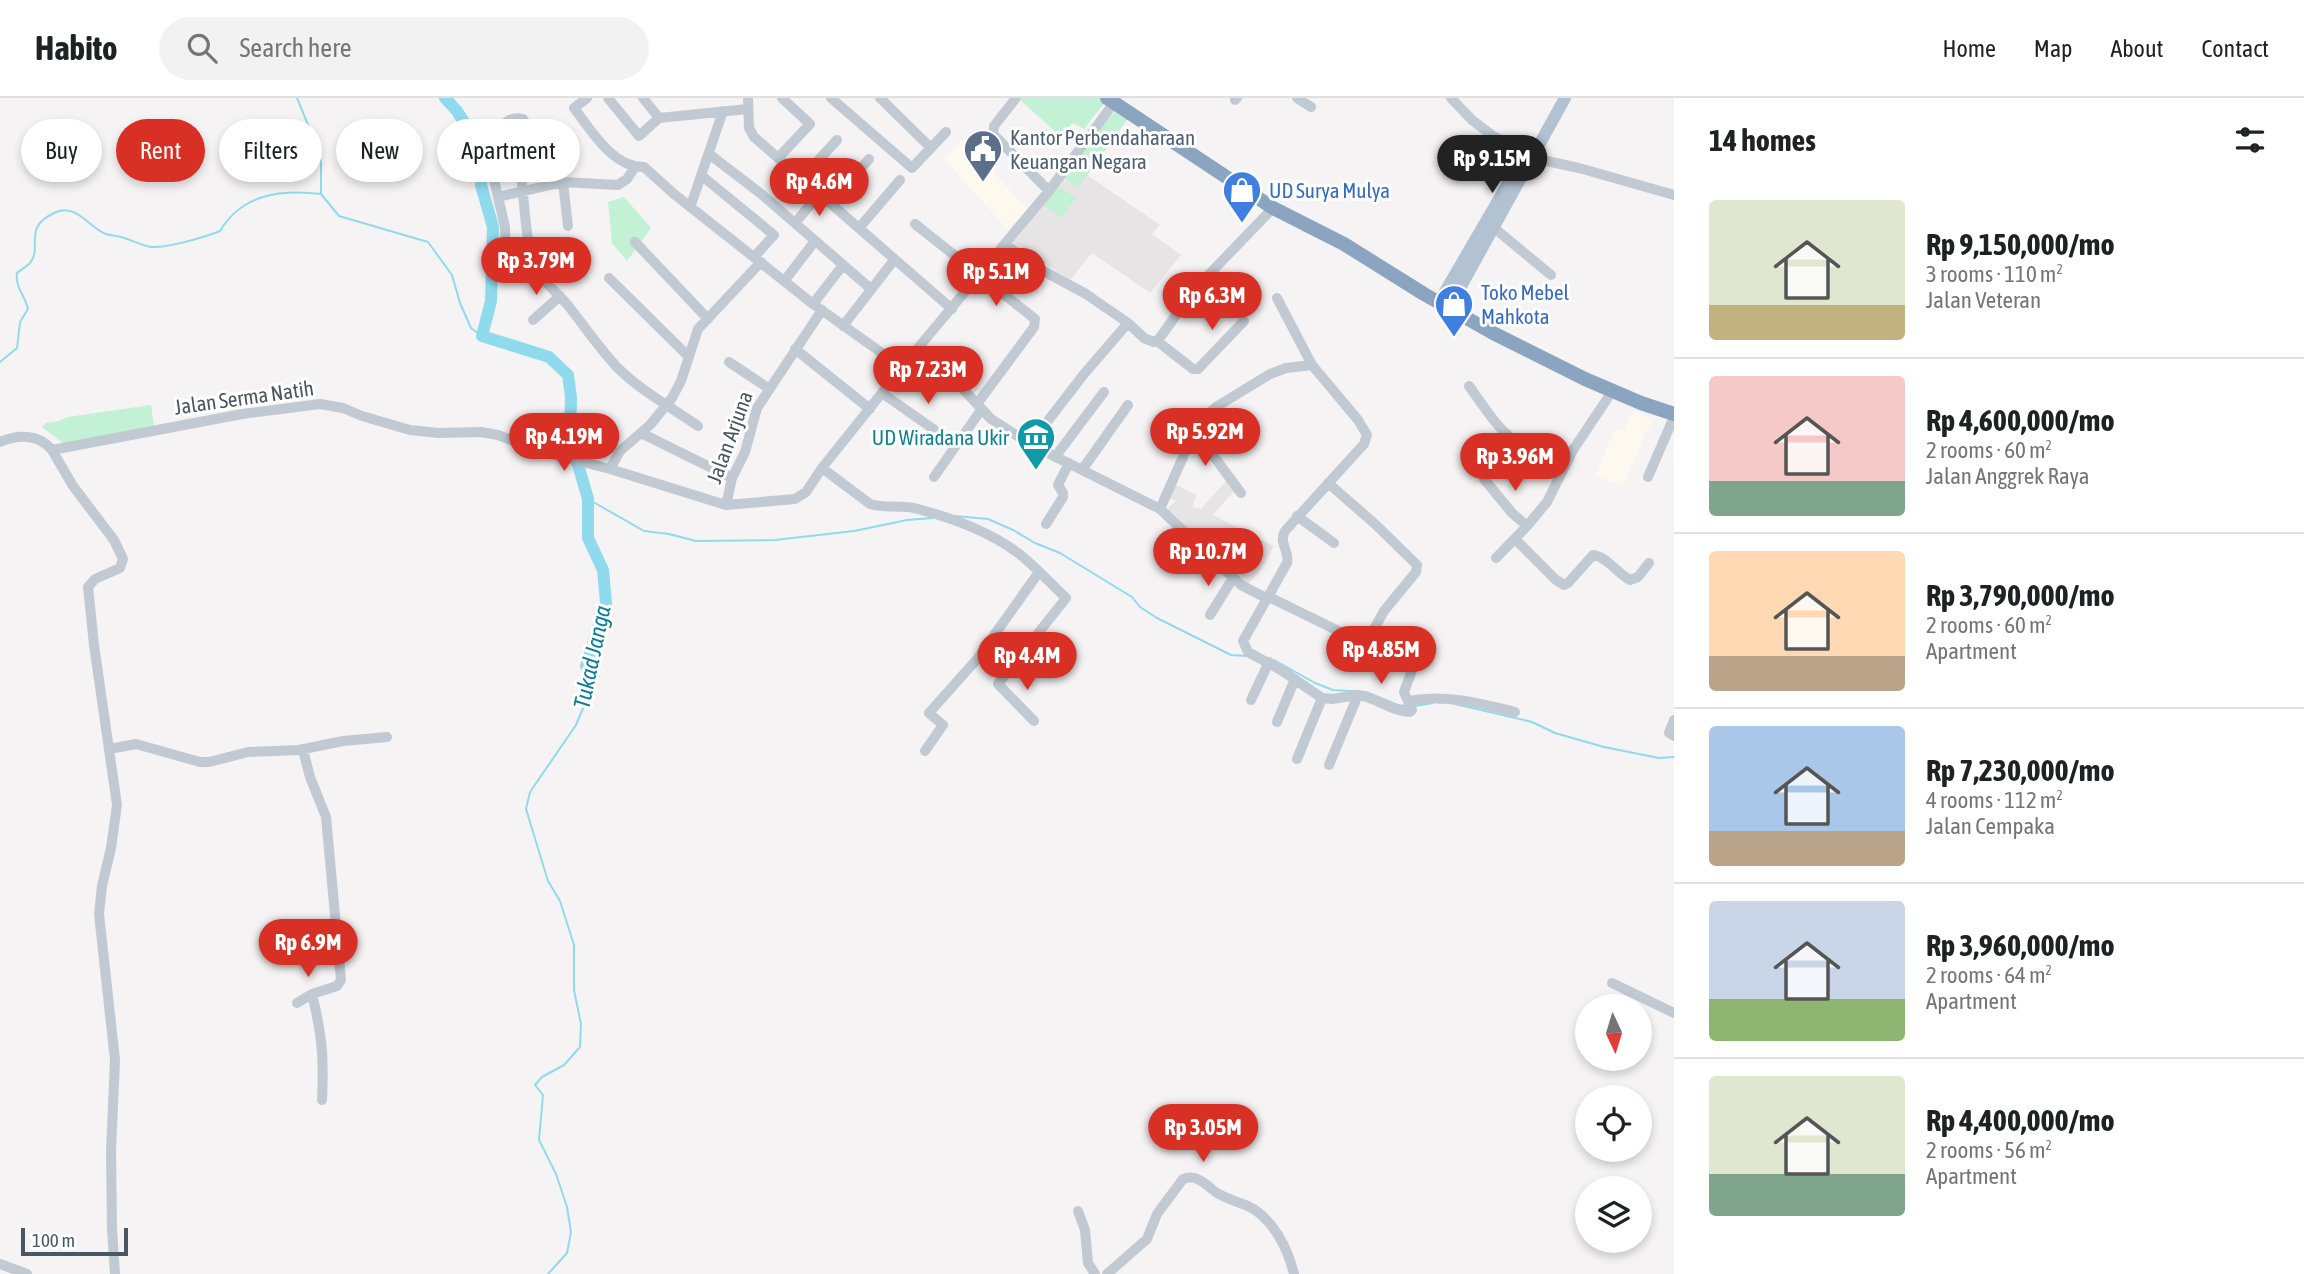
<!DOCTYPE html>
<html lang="en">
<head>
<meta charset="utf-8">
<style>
	:root { --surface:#fff; --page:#f2f2f2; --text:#202124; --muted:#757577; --line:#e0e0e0; --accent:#d93025 }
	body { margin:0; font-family:"Asap Condensed",sans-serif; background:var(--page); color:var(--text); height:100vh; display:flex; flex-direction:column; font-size:26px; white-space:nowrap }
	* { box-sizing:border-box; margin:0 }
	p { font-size:23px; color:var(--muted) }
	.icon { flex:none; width:38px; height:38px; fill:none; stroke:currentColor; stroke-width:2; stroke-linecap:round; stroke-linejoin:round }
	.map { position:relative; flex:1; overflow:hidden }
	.sheet { display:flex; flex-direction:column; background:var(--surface); width:630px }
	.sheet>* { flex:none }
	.top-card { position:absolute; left:21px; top:21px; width:665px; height:63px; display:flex; gap:14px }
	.needle { width:46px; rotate:176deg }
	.tools { position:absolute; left:1575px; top:896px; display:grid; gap:14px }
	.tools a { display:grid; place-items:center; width:77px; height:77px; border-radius:50%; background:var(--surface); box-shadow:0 4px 10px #0003; font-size:35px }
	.scale { position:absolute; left:21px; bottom:18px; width:107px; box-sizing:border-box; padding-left:7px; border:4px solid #4a5661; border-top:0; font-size:19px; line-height:24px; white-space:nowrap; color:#4a5661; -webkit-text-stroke:5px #fff; paint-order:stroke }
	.price { position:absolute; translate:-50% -60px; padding:0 16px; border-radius:24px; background:var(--accent); color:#fff; font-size:23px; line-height:46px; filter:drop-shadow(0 2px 4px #0008) }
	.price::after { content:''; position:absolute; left:50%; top:42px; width:21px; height:16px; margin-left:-10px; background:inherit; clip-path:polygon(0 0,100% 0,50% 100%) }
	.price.selected { background:#222; color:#fff }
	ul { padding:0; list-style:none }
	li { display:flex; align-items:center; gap:21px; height:175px; padding:0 35px }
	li+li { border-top:2px solid var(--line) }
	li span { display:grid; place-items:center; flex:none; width:196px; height:140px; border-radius:7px; color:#555 }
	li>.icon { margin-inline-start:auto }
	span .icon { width:84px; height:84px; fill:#fffc; stroke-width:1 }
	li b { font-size:30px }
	h2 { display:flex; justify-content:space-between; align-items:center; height:84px; padding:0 35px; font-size:30px }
	.pill { padding:0 24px; border-radius:32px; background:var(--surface); box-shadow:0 4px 10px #0003; font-size:24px; line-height:63px }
	.pill.selected { background:var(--accent); color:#fff }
	header { display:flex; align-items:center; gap:42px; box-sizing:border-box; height:98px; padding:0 35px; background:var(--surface); border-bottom:2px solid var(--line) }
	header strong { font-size:33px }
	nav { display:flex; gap:38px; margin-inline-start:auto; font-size:24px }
	.search { width:490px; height:63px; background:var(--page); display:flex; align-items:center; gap:18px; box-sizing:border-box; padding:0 24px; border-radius:38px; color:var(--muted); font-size:26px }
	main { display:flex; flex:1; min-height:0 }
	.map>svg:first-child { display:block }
</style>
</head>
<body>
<header>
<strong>Habito</strong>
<div class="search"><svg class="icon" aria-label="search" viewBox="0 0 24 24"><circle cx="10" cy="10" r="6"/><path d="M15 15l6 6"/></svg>Search here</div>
<nav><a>Home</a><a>Map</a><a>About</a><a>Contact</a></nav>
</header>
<main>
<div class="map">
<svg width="1674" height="1176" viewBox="0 0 1674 1176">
	<rect width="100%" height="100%" fill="#f5f3f3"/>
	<path fill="#fdf9ef" d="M963 41 1027 111 1008 132 944 61Z
		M1633 313 1652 322 1623 388 1595 378 1615 330 1624 333Z"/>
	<path fill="#e6e4e5" d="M1087 77 1160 127 1152 136 1181 157 1150 195 1092 155 1070 182 1013 145 1063 79 1078 90Z
		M1226 383 1234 393 1213 417 1274 448 1259 474 1245 489 1165 413 1176 403 1167 399 1174 386 1197 397 1192 409 1201 411Z"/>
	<path fill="#c3f1d5" d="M1018 0H1102L1106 3 1084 31 1073 25 1060 38Z
		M1118 11 1129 19 1078 90 1063 79C1082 57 1097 31 1118 11Z
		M1057 87 1076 100 1061 119 1043 107Z
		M624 99 651 130 627 163 612 145 608 104Z
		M151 307 154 329 63 345 42 329 46 325 59 323 68 319Z"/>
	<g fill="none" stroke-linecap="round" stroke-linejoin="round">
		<path stroke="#90daee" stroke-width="2" d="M297 0 318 51 321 65V95
			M0 264 17 250 20 224 28 211C25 197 15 190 17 175 21 172 27 168 30 165 43 149 22 130 54 115 76 104 88 129 106 136 111 138 116 137 121 139 132 142 142 148 152 149 168 150 205 139 220 133 242 96 281 91 321 96L339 118 428 144 452 177 460 205 471 230 482 238
			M588 401 644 433 669 436 696 443 775 442 854 433 907 422 932 420
			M955 418 988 421 1013 432 1035 445 1060 455 1132 499 1140 509 1157 520 1231 557 1248 558
			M1274 562 1315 585 1333 592 1366 594 1398 607 1405 608
			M1455 606 1532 624 1555 635 1604 649 1659 660 1674 659
			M1414 608 1433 605
			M548 1176 567 1155 571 1134 567 1109 556 1076 539 1042 543 997 535 987 542 979 564 967 580 949 581 926 574 892V847L560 803 548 783 526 711 530 694 576 627 589 596 586 568"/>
		<path stroke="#90daee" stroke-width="12" d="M445 0 457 13 480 50 482 74 481 87 493 129 491 203 482 238 549 259 568 277 571 299 570 339 588 401V440L603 472 606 505 586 568"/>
		<path stroke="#c1cad2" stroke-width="10" d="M587 0 574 10C591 32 613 70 644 69L674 96 813 206 903 270
			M608 0 639 38 659 20
			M643 0 659 20 748 11
			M748 0 749 30 754 39 952 211
			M831 0 912 70 946 34
			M880 0 931 50
			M1016 0 994 28 993 36 1049 93
			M1297 0 1311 9
			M1451 0 1472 22 1493 38 1533 60 1579 70 1674 97
			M1235 2 1237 0
			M709 56 760 95 871 191
			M489 60 505 129 506 175
			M778 60 810 26 782 0
			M702 78 774 137 755 158
			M802 80 837 42
			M498 99 563 84 618 87 627 81 635 69
			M831 105 869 61
			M691 107 723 13
			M795 125 820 95
			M915 126 1035 221 1034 229 977 306
			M568 128 563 84 559 76 523 21C513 18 500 24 500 36 500 44 517 60 520 73 526 103 523 152 541 178 549 189 561 198 570 210 585 229 599 250 616 268 639 292 671 309 698 328
			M1493 129 1551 177
			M859 130 900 82
			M635 144 708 221
			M1005 146 1038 170 1086 196 1128 225 1144 240 1154 244 1159 241 1194 192 1273 110
			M609 180 689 259
			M785 182 815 143
			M1277 200 1312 267 1358 322 1367 337 1364 346 1285 433C1278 445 1290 453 1287 465L1243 543 1248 554 1281 572 1322 600 1332 601 1358 597 1329 667
			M813 206 843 167
			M533 222 560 198
			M843 228 894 162
			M1157 243 1193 271H1198L1244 223
			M795 251 870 311
			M913 256 963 291 991 321 1030 346 1160 411 1241 487 1268 501
			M729 264 768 290
			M1469 288C1501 333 1510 351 1567 363
			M882 295 956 347
			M1192 329 1241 395
			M641 335 732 380
			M0 344C18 336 39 336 52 352L242 316 320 306 343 310 362 318 410 332 438 335 481 334 498 337 536 352 610 371 726 407 795 401 806 394 822 370 913 256 1049 93 1116 2
			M1030 346 1084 276 1128 225
			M52 352 73 388 114 442 123 461 120 470 95 481 88 489 94 547 117 707 111 750 102 788 99 816 115 962 111 1052 112 1131 115 1176
			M1055 359 1104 294
			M822 370 870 406C886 411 902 406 918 411 952 420 990 434 1018 455 1035 468 1050 485 1066 500L998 586 1034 623
			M610 371 620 353 650 327 672 300 681 283 698 231 761 164
			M1082 372 1128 307
			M934 379 981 312
			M1648 379 1674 319
			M1484 381 1512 415 1527 428
			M1328 385 1375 426 1417 467 1416 474 1384 513 1365 547
			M726 407 732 380 745 354 757 310 822 212
			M1160 411 1183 359 1192 329 1216 309 1270 276 1286 270 1312 267
			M1297 418 1334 445
			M1046 426 1063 399V395L1058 387 1069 365
			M1515 441 1555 481 1564 487 1568 485 1593 457C1607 459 1617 475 1630 482L1638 479 1649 465
			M1496 460 1527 428 1547 404 1573 352 1613 292
			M1269 499 1408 567 1412 572 1404 594 1412 612 1410 614C1392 614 1376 599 1358 597
			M1210 517 1233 480
			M1251 602 1269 564
			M1408 603C1445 596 1479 605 1515 614
			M1674 622 1669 635 1674 638
			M1277 624 1295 581
			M109 651 136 646 200 664H209L248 654 299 652 343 643 387 639
			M925 653 943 627 929 615 978 560 1039 474
			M1297 661 1322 600
			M1612 885 1674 915
			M312 896C322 937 324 959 322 1002
			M297 905 312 896 337 888 341 882 326 719 310 679 303 652
			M1078 1113 1085 1132 1088 1165 1095 1176
			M0 1166 27 1176
			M1107 1176 1147 1141 1157 1116 1183 1081C1197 1075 1207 1088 1217 1095 1227 1101 1238 1104 1248 1108 1273 1120 1288 1151 1294 1176"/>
		<path stroke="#b3c2d1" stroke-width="12" d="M1439 204 1513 77
			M1449 210 1565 0"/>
		<path stroke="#8ba5c1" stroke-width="14" d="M1107 0 1273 110 1344 146 1424 196 1493 235 1585 281 1641 305 1674 316"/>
	</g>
	<defs>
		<g id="civic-pin" transform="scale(2.0125)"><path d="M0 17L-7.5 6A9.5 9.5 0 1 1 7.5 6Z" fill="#5c6f8a" stroke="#fff"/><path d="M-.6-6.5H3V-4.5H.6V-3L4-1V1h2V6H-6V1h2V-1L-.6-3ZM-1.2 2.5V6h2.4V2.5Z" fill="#fff"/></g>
		<g id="shop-pin" transform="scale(2.0125)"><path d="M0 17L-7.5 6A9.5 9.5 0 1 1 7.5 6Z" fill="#3f7fe0" stroke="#fff"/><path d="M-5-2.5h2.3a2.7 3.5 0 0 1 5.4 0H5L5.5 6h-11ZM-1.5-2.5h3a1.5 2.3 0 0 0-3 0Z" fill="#fff"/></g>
		<g id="museum-pin" transform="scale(2.0125)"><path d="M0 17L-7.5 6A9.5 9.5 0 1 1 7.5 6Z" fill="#0f9aa8" stroke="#fff"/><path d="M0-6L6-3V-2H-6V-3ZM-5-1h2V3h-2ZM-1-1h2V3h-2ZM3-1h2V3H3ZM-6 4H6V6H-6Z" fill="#fff"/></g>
	</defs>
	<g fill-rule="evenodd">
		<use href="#civic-pin" x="983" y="51"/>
		<use href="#shop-pin" x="1242" y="92"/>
		<use href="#shop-pin" x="1454" y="206"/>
		<use href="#museum-pin" x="1036" y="339"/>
	</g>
	<g text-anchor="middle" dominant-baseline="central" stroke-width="6" stroke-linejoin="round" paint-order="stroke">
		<g font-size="21" fill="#4e5e75" stroke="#fff" text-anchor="start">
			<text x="1010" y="39">Kantor Perbendaharaan<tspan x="1010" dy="24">Keuangan Negara</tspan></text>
		</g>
		<g font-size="21" fill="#366cbe" stroke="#fff" text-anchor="start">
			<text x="1269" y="92">UD Surya Mulya</text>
			<text x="1481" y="194">Toko Mebel<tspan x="1481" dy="24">Mahkota</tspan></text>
		</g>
		<g font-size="21" fill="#4a5661" stroke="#fff">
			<text transform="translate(244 299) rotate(-8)">Jalan Serma Natih</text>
			<text transform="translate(729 339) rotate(-70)">Jalan Arjuna</text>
		</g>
		<g font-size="21" fill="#0d838f" stroke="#fff" text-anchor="end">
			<text x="1009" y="339">UD Wiradana Ukir</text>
		</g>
		<g font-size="23" font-style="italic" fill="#0c7c9b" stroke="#fff">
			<text transform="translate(592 559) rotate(-78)">Tukad Janga</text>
		</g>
	</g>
</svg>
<div class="tools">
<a><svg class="needle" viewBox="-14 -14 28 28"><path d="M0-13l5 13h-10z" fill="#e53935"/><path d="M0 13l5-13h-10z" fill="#757577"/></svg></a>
<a><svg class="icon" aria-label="locate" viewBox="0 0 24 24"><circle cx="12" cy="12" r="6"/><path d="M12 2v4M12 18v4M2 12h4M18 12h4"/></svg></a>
<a><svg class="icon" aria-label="layers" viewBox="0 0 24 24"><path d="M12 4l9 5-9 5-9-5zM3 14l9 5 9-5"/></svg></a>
</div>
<div class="scale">100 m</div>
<b class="price selected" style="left:1492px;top:97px">Rp 9.15M</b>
<b class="price" style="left:819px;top:120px">Rp 4.6M</b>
<b class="price" style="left:536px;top:199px">Rp 3.79M</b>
<b class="price" style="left:996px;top:210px">Rp 5.1M</b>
<b class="price" style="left:1212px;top:234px">Rp 6.3M</b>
<b class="price" style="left:928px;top:308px">Rp 7.23M</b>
<b class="price" style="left:1205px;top:370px">Rp 5.92M</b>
<b class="price" style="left:564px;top:375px">Rp 4.19M</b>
<b class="price" style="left:1515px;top:395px">Rp 3.96M</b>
<b class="price" style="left:1208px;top:490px">Rp 10.7M</b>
<b class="price" style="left:1381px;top:588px">Rp 4.85M</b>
<b class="price" style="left:1027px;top:594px">Rp 4.4M</b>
<b class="price" style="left:308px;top:881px">Rp 6.9M</b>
<b class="price" style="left:1203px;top:1066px">Rp 3.05M</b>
<div class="top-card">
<a class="pill">Buy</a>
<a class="pill selected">Rent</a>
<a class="pill">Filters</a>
<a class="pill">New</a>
<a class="pill">Apartment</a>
</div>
</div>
<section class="sheet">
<h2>14 homes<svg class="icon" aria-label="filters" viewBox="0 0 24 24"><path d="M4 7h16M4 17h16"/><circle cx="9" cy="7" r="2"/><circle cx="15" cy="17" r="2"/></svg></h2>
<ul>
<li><span style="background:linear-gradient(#dfe7d0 75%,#c2b280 0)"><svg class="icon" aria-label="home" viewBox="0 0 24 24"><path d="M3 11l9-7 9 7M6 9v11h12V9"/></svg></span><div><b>Rp 9,150,000/mo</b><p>3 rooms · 110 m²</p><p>Jalan Veteran</p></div></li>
<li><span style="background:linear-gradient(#f6c9c9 75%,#7fa58c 0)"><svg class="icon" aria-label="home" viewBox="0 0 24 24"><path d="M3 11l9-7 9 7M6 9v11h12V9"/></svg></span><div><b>Rp 4,600,000/mo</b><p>2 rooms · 60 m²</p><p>Jalan Anggrek Raya</p></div></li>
<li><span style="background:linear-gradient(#ffd9b3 75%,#b9a48a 0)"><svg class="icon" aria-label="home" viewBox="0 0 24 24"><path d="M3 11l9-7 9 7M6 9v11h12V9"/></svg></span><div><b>Rp 3,790,000/mo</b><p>2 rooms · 60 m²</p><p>Apartment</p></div></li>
<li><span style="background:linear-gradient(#a9c7e8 75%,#b9a48a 0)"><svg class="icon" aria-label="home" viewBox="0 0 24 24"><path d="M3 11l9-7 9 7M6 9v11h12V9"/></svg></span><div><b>Rp 7,230,000/mo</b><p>4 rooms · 112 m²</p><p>Jalan Cempaka</p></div></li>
<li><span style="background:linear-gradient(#c9d6e8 70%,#8fb573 0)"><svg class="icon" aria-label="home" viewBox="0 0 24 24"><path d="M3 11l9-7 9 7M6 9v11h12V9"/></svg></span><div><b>Rp 3,960,000/mo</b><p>2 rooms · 64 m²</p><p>Apartment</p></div></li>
<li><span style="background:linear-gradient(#dfe7d0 70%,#7fa58c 0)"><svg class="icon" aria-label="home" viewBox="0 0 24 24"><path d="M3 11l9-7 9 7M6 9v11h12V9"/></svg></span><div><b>Rp 4,400,000/mo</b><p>2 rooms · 56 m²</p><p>Apartment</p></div></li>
</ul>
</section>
</main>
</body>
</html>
